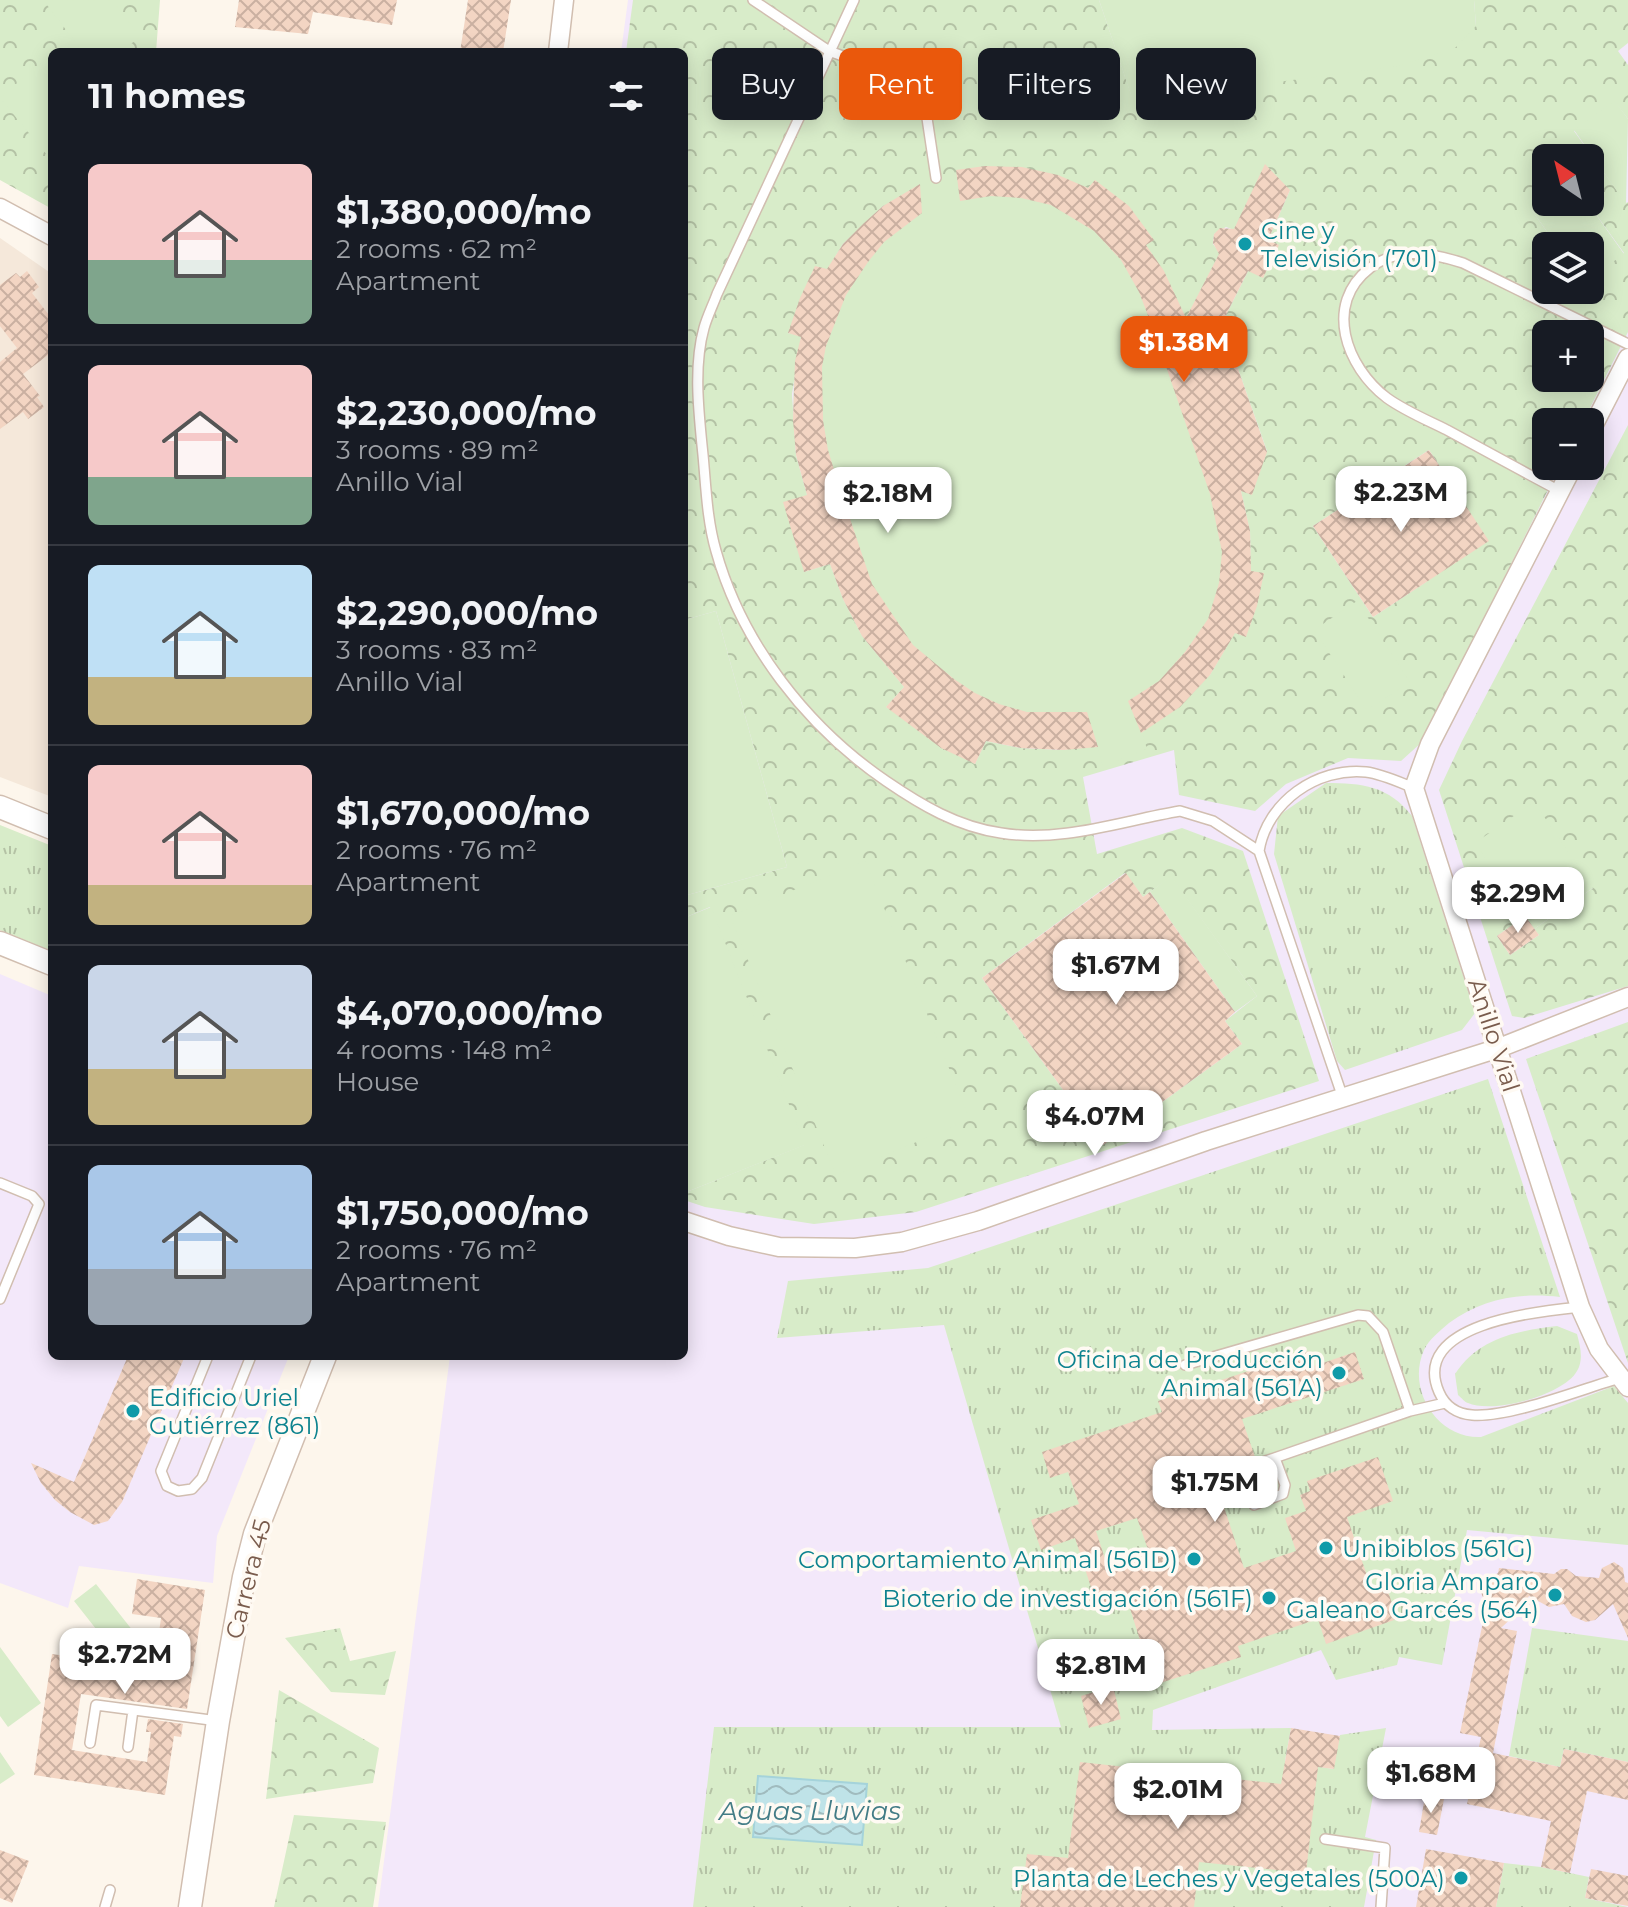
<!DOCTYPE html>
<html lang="en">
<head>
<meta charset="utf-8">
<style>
	:root { --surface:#171b24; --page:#20242c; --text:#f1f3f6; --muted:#9ea1a6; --line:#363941; --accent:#ea580c }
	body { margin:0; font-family:Montserrat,sans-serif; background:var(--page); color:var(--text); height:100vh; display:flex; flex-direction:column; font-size:30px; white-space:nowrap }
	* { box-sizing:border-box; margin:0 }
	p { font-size:26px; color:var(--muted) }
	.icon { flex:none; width:44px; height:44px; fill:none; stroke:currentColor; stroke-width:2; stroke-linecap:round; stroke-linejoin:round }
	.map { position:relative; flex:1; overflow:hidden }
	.side { position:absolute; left:48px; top:48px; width:640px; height:1312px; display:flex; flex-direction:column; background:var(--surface); border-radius:12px; box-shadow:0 4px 20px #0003 }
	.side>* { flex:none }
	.top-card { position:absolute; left:712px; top:48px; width:760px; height:72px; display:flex; gap:16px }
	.needle { width:52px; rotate:325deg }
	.fabs { position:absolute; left:1532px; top:144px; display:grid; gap:16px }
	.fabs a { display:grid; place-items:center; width:72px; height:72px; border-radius:12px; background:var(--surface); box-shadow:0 4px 20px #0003; font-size:40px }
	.price { position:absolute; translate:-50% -68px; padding:0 18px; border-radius:16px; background:#fff; color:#222; font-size:26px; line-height:52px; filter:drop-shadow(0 2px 4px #0008) }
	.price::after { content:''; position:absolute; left:50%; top:48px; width:24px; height:18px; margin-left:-12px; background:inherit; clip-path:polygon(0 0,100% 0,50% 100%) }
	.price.active { background:var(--accent); color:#fff }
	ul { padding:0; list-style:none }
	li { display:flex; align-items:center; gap:24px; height:200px; padding:0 40px }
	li+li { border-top:2px solid var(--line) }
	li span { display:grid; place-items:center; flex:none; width:224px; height:160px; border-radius:12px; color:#555 }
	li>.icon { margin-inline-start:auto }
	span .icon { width:96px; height:96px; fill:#fffc; stroke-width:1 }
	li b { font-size:34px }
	h2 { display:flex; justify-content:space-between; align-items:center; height:96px; padding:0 40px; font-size:34px }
	.chip { padding:0 28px; border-radius:12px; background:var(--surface); box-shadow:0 4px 20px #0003; font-size:28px; line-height:72px }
	.chip.active { background:var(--accent); color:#fff }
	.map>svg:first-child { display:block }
</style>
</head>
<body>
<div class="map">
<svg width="1628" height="1907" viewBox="0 0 1628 1907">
	<defs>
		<pattern id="grass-tufts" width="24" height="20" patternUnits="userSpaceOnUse" patternTransform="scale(2)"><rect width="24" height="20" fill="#d8ecc9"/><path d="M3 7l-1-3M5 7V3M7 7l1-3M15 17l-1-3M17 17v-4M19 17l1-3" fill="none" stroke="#b4c2a5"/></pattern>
		<pattern id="forest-crowns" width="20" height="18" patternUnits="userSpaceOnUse" patternTransform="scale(2)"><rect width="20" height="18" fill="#d8ecc9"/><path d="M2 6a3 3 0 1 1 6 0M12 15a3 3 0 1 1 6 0" fill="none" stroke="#b4c2a5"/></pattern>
		<pattern id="water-waves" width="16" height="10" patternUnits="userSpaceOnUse" patternTransform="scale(2)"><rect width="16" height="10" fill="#bfe3e8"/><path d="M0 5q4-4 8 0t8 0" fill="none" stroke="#a0bbbe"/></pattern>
		<pattern id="building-cross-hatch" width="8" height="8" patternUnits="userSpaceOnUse" patternTransform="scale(2)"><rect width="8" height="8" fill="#f3d5c3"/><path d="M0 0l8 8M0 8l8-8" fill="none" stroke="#cab0a1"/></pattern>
	</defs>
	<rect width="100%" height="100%" fill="#fdf6ec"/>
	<path fill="#f5e8da" d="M0 238 52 274V797L0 777Z"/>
	<path fill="#f3e8fa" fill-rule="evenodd" d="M628 0H1628V1907H378L450 1356H684V52H621ZM1546 158H1590V202H1546ZM1546 246H1590V290H1546ZM1546 334H1590V378H1546ZM1546 422H1590V466H1546Z
		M0 974 52 996V1356H289L217 1536 213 1583 79 1566 68 1608 0 1583Z"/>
	<path fill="url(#grass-tufts)" d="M1326 783C1362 783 1389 786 1412 816L1475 1013 1462 1030 1345 1070 1337 1061 1274 854 1278 816Z
		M0 825 52 846V951L0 930Z
		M1488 1079 1560 1297C1520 1292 1482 1299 1449 1323 1440 1331 1429 1339 1424 1350 1406 1390 1438 1439 1481 1437L1614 1386 1628 1403V1545L1467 1530 1442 1665 1399 1657 1397 1665 1336 1680 1321 1650 1153 1710 1152 1730 1291 1728 1285 1761 1333 1769 1340 1735 1386 1728 1365 1837 1376 1840 1364 1907H693L714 1727H1061L944 1325 777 1338 788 1281 928 1268Z
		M1557 1326 1577 1334C1580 1346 1584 1359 1577 1371 1564 1395 1493 1414 1468 1403 1464 1402 1462 1398 1458 1395L1455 1374C1479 1338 1516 1331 1557 1326Z
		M1532 1628 1628 1641V1762L1564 1749 1560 1767 1509 1756Z
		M1504 1863 1541 1867 1589 1877 1585 1898 1628 1907H1496Z"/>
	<path fill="url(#forest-crowns)" fill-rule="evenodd" d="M0 0H160L156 52H52V209L0 180Z
		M633 0H1099L1133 100 1476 26 1474 0H1628V43L1618 51 1628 65V119L1615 102 1574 131 1626 203 1628 202V332L1583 422H1546V466H1560L1422 742 1401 761 1348 758 1286 784 1255 811 1179 795 1174 750 1083 777 1097 854 1182 828 1243 851 1319 1081 916 1212 814 1224 705 1207 684 1200V1193L804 1145 710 907 684 918V896L787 867 716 611 684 620V52H626ZM1546 158H1590V202H1587L1624 253 1590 278V290H1546V246H1557L1531 209 1546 199ZM1088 188 1185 321 1220 253 1213 244 1214 234 1226 227 1234 230 1290 190 1268 240 1278 245 1248 271 1222 323 1267 451 1241 491 1250 531 1251 571 1235 633 1210 675 1141 733 1063 750 1021 748 986 741 975 764 886 707 904 687 862 636 843 599 830 564 804 572 807 495 796 455 792 394 801 337 788 333 843 244 883 206ZM1546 334H1590V378H1546ZM1429 450 1488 541 1372 487ZM1367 491 1426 582 1373 617 1313 526ZM1125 873 1143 897 1171 877 1257 996 1225 1021 1242 1044 1103 1145 982 978Z
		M1628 425V986L1524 1018 1512 1016 1439 790 1462 741ZM1497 874 1593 888 1534 929 1539 935 1510 955 1497 936 1517 922 1492 887Z
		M1628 1022V1363L1526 1059Z
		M340 1628 350 1661 396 1651 385 1695 331 1692 285 1638Z
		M279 1690 379 1748 373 1783 266 1799Z
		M294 1815 386 1822 373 1907H274Z"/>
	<path fill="#d8ecc9" d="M112 0 140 37 120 52H83L44 1Z
		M1099 0H1474L1476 26 1455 48 1398 66 1133 101Z
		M40 63 52 78V161L0 98Z
		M1615 101 1628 119 1626 204 1574 130Z
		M985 166C1025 167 1052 171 1088 188L1095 180 1129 206 1154 240 1146 245 1184 321 1222 323 1267 452 1252 495 1241 492 1250 531 1251 571 1264 573 1257 606 1246 637 1235 634 1210 675 1180 707 1142 733 1147 749 1103 766 1097 747C1059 751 1024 748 986 741L975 764C942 749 914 731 886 707L904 687 862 636 843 599 830 564 804 572 783 502 807 495C793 442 788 392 801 338L788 333 800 298 815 266 827 269C864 212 918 176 985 166Z
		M1546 199V202H1587L1624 254 1590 278V246H1557L1531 209Z
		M1357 601 1410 682 1367 710 1314 630Z
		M716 611 787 867 684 896V620Z
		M1534 802 1593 888 1534 929 1475 843Z
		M865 861 970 1120 836 1175 730 916Z
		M1171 876 1257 996 1235 1012 1150 892Z
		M711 907 805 1145 684 1193V918Z
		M96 1584 133 1631 111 1648 74 1601Z
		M0 1647 41 1703 8 1727 0 1716Z
		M0 1752 15 1774 0 1784Z"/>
	<path fill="url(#water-waves)" stroke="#a5d3da" stroke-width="2" d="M758 1776 867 1784 862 1845 753 1837Z"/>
	<path fill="url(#building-cross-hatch)" fill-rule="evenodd" d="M239 0H397L392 25 313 12 308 34 235 27Z
		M468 0H511L503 52H460Z
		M1265 164 1290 190 1268 240 1279 245 1263 278 1248 271 1222 323 1267 452 1252 495 1241 491 1250 531 1251 571 1264 573 1257 606 1246 637 1235 633 1210 675 1180 707 1141 733 1128 701 1159 681 1185 652 1208 619 1219 583 1222 552 1210 494 1152 326 1139 292 1121 260 1094 231 1051 205 1021 198 991 196 960 201 956 170 985 166 1022 167 1058 175 1088 188 1095 180 1129 206 1154 240 1146 245 1164 271 1186 318 1219 254 1213 243 1214 234 1220 228 1234 229Z
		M920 184 922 213 884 242 868 262 846 295 826 346 822 367 823 420 828 450 839 486 872 584 913 645 954 679 975 693 999 704 1027 712H1087L1098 747 1063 750 1021 748 986 741 975 764 941 748 886 707 904 687 862 636 843 599 830 564 804 572 783 502 807 495 796 455 793 420 795 361 801 337 788 333 800 298 815 266 827 269 843 244 864 223 883 206Z
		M27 271 39 287 32 293 52 319V352L23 374 40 396 37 397 44 407 28 419 23 412 0 429V362L17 348 0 326V285L16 273 20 277Z
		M1429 450 1489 541 1373 617 1313 526Z
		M1126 873 1143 897 1150 892 1235 1012 1225 1021 1242 1044 1103 1145 982 978Z
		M1525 916 1539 935 1510 955 1497 936Z
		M1309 1351 1314 1366 1355 1352 1364 1379 1242 1419 1255 1457 1250 1466 1253 1470 1259 1471 1266 1492 1224 1507 1244 1568 1296 1551 1285 1518 1306 1511 1300 1495 1310 1491 1307 1481 1378 1457 1393 1501 1347 1517 1373 1593 1387 1588 1397 1619 1326 1644 1318 1619 1238 1646 1241 1657 1154 1685 1128 1602 1099 1612 1075 1538 1041 1550 1031 1520 1079 1504 1068 1472 1050 1478 1042 1452 1162 1412 1158 1401ZM1137 1518 1151 1558 1109 1571 1096 1531Z
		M128 1356H185L122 1502 108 1521 94 1525 70 1512 55 1500 41 1483 31 1463 74 1482Z
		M1614 1562 1623 1568 1625 1582 1628 1583V1638L1613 1604 1595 1620 1586 1622 1572 1616 1564 1604 1549 1607 1529 1596 1522 1608 1501 1628 1517 1631 1493 1753 1560 1767 1564 1749 1628 1762V1800L1587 1791 1570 1873 1541 1867 1551 1821 1467 1804 1481 1737 1460 1733 1486 1607 1481 1592 1486 1581 1498 1573 1499 1568 1554 1574 1561 1569H1567L1576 1576 1599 1578 1602 1568Z
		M137 1579 205 1590 187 1709 81 1694 72 1750 147 1762 151 1732H146L148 1719 183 1724 181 1737 174 1736 165 1795 34 1775 52 1654 154 1669 161 1618 132 1614Z
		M1113 1686 1121 1719 1089 1728 1081 1696Z
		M1291 1728 1340 1736 1334 1769 1318 1767 1306 1873 1199 1862 1194 1907H1020L1027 1854 1068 1858 1080 1762 1281 1784Z
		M1425 1796 1444 1799 1437 1835 1419 1832Z
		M1426 1849 1504 1863 1496 1907H1416Z
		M0 1850 29 1861 12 1903 0 1898Z
		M1591 1869 1628 1876V1906L1585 1898Z"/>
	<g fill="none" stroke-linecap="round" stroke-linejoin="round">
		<g stroke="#d1beb0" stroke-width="12">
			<path id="service" d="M753 0 829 51 922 85 936 178
				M854 0 717 294C713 305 707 317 704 328 693 367 699 415 703 455 706 487 707 520 716 551 742 644 807 727 886 781 921 805 958 827 1001 833 1061 843 1121 821 1180 811L1213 821 1259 851 1343 1098
				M1560 491C1522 471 1484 450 1447 430 1427 420 1405 411 1387 398 1346 367 1323 304 1370 268 1398 246 1432 253 1463 263L1628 344
				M1259 851C1267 802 1317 767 1366 772 1382 774 1399 782 1414 788
				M0 1183 32 1196 39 1204 0 1299
				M1580 1307C1540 1311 1409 1323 1439 1392 1445 1406 1457 1414 1472 1415 1509 1418 1582 1389 1620 1378
				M208 1356 161 1471 167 1486 178 1491 192 1489 202 1478 251 1356
				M1185 1365 1358 1315 1368 1316 1383 1332 1410 1411
				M1257 1464 1410 1411 1445 1403
				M1254 1505 1283 1494 1285 1485 1275 1458
				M90 1743 96 1705 218 1721
				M128 1747 133 1710
				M1325 1839 1385 1848 1381 1907
				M105 1907 110 1890"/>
		</g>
		<g stroke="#d1beb0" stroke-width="21">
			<path id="minor" d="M558 52 564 0
				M0 208 52 236
				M1590 432 1628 358
				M1573 466 1430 744 1414 788 1580 1307 1599 1349 1628 1387
				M684 1221 729 1236 779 1247 855 1248 902 1242 978 1221 1206 1141 1499 1048 1628 997"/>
		</g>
		<g stroke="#d1beb0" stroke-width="25">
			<path id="tertiary" d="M0 807 52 828
				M0 943 52 964
				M190 1907 218 1721 244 1577 255 1534 325 1356"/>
		</g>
		<use href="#service" stroke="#fff" stroke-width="9"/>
		<use href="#minor" stroke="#fff" stroke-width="18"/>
		<use href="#tertiary" stroke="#fff" stroke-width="22"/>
	</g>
	<g fill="#0f9aa8" stroke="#fffaf3" stroke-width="3">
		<circle cx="1245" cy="244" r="8"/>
		<circle cx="1339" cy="1373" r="8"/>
		<circle cx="133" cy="1411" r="8"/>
		<circle cx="1326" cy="1548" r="8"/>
		<circle cx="1194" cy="1559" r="8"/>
		<circle cx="1555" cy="1595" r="8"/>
		<circle cx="1269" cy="1598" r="8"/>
		<circle cx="1461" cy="1878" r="8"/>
	</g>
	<g text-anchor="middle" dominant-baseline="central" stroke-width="7" stroke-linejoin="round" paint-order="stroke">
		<g font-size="24" fill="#0d838f" stroke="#fffaf3" text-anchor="end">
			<text x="1261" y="230" text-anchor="start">Cine y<tspan x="1261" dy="28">Televisión (701)</tspan></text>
			<text x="1323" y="1359">Oficina de Producción<tspan x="1323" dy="28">Animal (561A)</tspan></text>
			<text x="149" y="1397" text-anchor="start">Edificio Uriel<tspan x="149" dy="28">Gutiérrez (861)</tspan></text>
			<text x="1342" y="1548" text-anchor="start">Unibiblos (561G)</text>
			<text x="1178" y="1559">Comportamiento Animal (561D)</text>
			<text x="1539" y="1581">Gloria Amparo<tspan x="1539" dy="28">Galeano Garcés (564)</tspan></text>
			<text x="1253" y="1598">Bioterio de investigación (561F)</text>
			<text x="1445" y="1878">Planta de Leches y Vegetales (500A)</text>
		</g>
		<g font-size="24" fill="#7a5c4d" stroke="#fffaf3">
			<text transform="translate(1494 1035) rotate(72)">Anillo Vial</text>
			<text transform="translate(248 1579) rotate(-76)">Carrera 45</text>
		</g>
		<g font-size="26" font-style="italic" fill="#437c86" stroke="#fffaf3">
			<text x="810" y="1811">Aguas Lluvias</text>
		</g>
	</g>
</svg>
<div class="fabs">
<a><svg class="needle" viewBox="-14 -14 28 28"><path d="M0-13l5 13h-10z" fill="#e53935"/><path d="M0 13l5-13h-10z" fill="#9ea1a6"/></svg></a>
<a><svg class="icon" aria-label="layers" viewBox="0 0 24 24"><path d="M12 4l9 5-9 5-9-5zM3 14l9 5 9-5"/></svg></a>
<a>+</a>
<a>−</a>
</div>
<b class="price active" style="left:1184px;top:384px">$1.38M</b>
<b class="price" style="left:1401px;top:534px">$2.23M</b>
<b class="price" style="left:888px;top:535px">$2.18M</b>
<b class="price" style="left:1518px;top:935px">$2.29M</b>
<b class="price" style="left:1116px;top:1007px">$1.67M</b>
<b class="price" style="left:1095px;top:1158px">$4.07M</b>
<b class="price" style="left:1215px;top:1524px">$1.75M</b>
<b class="price" style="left:125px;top:1696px">$2.72M</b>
<b class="price" style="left:1101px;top:1707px">$2.81M</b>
<b class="price" style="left:1431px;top:1815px">$1.68M</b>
<b class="price" style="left:1178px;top:1831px">$2.01M</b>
<div class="top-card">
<a class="chip">Buy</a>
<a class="chip active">Rent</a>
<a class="chip">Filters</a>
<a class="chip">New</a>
</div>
<section class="side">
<h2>11 homes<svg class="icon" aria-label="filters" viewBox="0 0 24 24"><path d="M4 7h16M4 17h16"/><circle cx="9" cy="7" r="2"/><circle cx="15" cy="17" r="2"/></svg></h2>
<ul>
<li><span style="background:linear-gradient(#f6c9c9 60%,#7fa58c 0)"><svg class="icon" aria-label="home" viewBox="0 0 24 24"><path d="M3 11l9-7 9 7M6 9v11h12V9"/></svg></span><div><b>$1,380,000/mo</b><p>2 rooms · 62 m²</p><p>Apartment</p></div></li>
<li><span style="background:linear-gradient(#f6c9c9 70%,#7fa58c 0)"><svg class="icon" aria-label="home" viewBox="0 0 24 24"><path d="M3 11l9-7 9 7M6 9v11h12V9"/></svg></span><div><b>$2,230,000/mo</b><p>3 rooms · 89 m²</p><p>Anillo Vial</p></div></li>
<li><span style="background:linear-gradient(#bfe0f5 70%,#c2b280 0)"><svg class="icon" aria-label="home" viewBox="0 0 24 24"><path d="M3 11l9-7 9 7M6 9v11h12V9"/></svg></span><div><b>$2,290,000/mo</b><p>3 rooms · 83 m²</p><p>Anillo Vial</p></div></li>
<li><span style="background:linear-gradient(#f6c9c9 75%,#c2b280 0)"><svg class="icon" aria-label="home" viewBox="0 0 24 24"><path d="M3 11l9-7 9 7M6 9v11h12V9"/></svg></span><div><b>$1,670,000/mo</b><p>2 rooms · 76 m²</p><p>Apartment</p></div></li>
<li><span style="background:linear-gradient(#c9d6e8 65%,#c2b280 0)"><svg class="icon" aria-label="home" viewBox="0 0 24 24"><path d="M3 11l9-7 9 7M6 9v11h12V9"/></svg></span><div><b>$4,070,000/mo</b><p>4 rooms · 148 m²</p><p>House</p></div></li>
<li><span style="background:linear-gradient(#a9c7e8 65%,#9aa5b1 0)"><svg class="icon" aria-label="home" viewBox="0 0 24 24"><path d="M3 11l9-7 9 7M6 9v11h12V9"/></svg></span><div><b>$1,750,000/mo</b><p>2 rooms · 76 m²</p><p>Apartment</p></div></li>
</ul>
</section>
</div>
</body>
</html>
